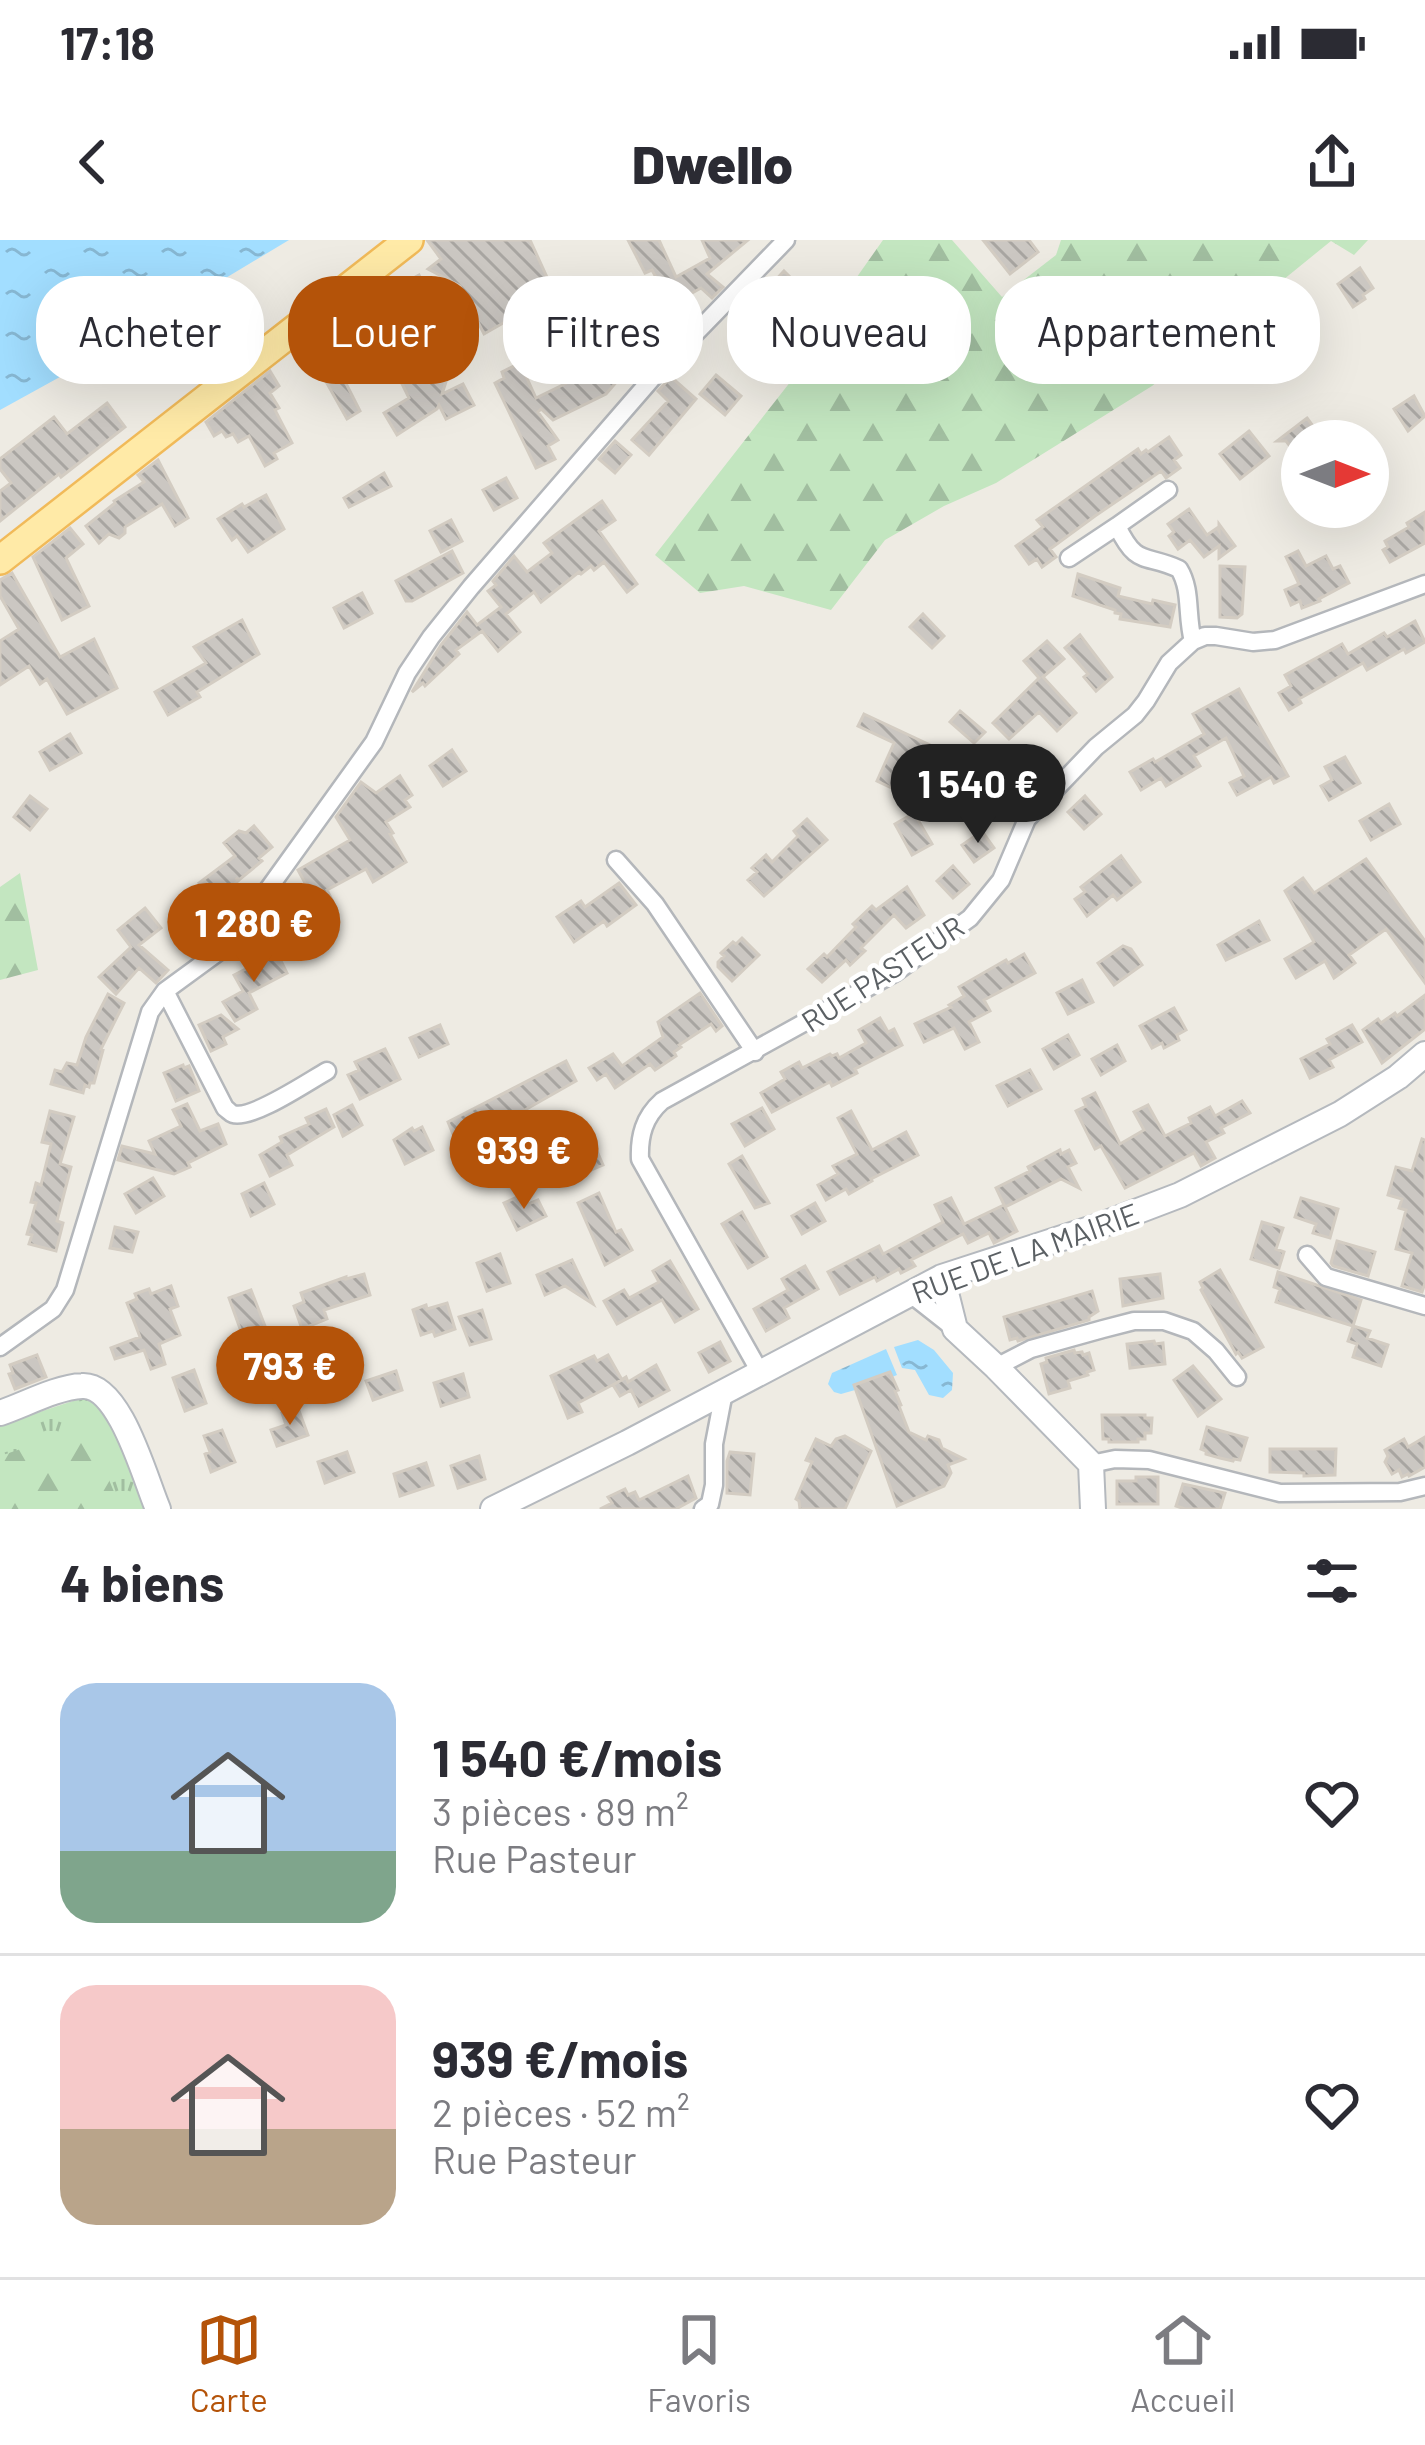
<!DOCTYPE html>
<html lang="fr">
<head>
<meta charset="utf-8">
<style>
	:root { --surface:#fff; --page:#f2f2f3; --text:#2b2b33; --muted:#7c7c81; --line:#e1e1e2; --accent:#b45309 }
	body { margin:0; font-family:Barlow,sans-serif; background:var(--page); color:var(--text); height:100vh; display:flex; flex-direction:column; font-size:45px; white-space:nowrap }
	* { box-sizing:border-box; margin:0 }
	p { font-size:39px; color:var(--muted) }
	.icon { flex:none; width:66px; height:66px; fill:none; stroke:currentColor; stroke-width:2; stroke-linecap:round; stroke-linejoin:round }
	.map { position:relative; height:1269px; overflow:hidden }
	.side { display:flex; flex-direction:column; background:var(--surface); flex:1 }
	.side>* { flex:none }
	.top-card { position:absolute; left:36px; top:36px; width:1353px; height:108px; display:flex; gap:24px }
	.needle { width:78px; rotate:90deg }
	.tools { position:absolute; left:1281px; top:180px; display:grid; gap:24px }
	.tools a { display:grid; place-items:center; width:108px; height:108px; border-radius:50%; background:var(--surface); box-shadow:0 12px 48px #0002; font-size:60px }
	.price { position:absolute; translate:-50% -102px; padding:0 27px; border-radius:42px; background:var(--accent); color:#fff; font-size:39px; line-height:78px; filter:drop-shadow(0 3px 6px #0008) }
	.price::after { content:''; position:absolute; left:50%; top:72px; width:36px; height:27px; margin-left:-18px; background:inherit; clip-path:polygon(0 0,100% 0,50% 100%) }
	.price.current { background:#222; color:#fff }
	ul { padding:0; list-style:none }
	li { display:flex; align-items:center; gap:36px; height:300px; padding:0 60px }
	li+li { border-top:3px solid var(--line) }
	li span { display:grid; place-items:center; flex:none; width:336px; height:240px; border-radius:36px; color:#555 }
	li>.icon { margin-inline-start:auto }
	span .icon { width:144px; height:144px; fill:#fffc; stroke-width:1 }
	li b { font-size:51px }
	h2 { display:flex; justify-content:space-between; align-items:center; height:144px; padding:0 60px; font-size:51px }
	.chip { padding:0 42px; border-radius:48px; background:var(--surface); box-shadow:0 12px 48px #0002; font-size:42px; line-height:108px }
	.chip.current { background:var(--accent); color:#fff }
	.status { display:flex; justify-content:space-between; align-items:center; height:84px; padding:0 60px; background:var(--surface); direction:ltr }
	.status svg { height:33px; fill:currentColor }
	header { display:flex; justify-content:space-between; align-items:center; height:156px; padding:0 60px; background:var(--surface); font-size:54px; font-weight:800 }
	.tabs { display:flex; justify-content:space-around; align-items:center; height:168px; border-top:3px solid var(--line); background:var(--surface); font-size:33px; color:var(--muted) }
	.tabs a { display:grid; justify-items:center; gap:6px }
	.tabs .current { color:var(--accent) }
	.map>svg:first-child { display:block }
</style>
</head>
<body>
<div class="status"><b>17:18</b><svg viewBox="0 0 49 12"><path d="M0 12V9h3v3zM5 12V6h3v6zM10 12V3h3v9zM15 12V0h3v12zM26 1h20v11H26zM47 4h2v5h-2z"/></svg></div>
<header><svg class="icon" aria-label="back" viewBox="0 0 24 24"><path d="M15 5l-7 7 7 7"/></svg>Dwello<svg class="icon" aria-label="share" viewBox="0 0 24 24"><path d="M12 15V3M7 8l5-5 5 5M5 13v7h14v-7"/></svg></header>
<div class="map">
<svg width="1425" height="1269" viewBox="0 0 1425 1269">
	<defs>
		<pattern id="grass-tufts" width="24" height="20" patternUnits="userSpaceOnUse" patternTransform="scale(3)"><rect width="24" height="20" fill="#c3e6c0"/><path d="M3 7l-1-3M5 7V3M7 7l1-3M15 17l-1-3M17 17v-4M19 17l1-3" fill="none" stroke="#a1bea0"/></pattern>
		<pattern id="forest-firs" width="22" height="20" patternUnits="userSpaceOnUse" patternTransform="scale(3)"><rect width="22" height="20" fill="#c3e6c0"/><path d="M5 1l3.5 6h-7zM16 11l3.5 6h-7z" fill="#a1bea0"/></pattern>
		<pattern id="water-ripples" width="26" height="14" patternUnits="userSpaceOnUse" patternTransform="scale(3)"><rect width="26" height="14" fill="#a2deff"/><path d="M2 4q2-2 4 0t4 0M15 11q2-2 4 0t4 0" fill="none" stroke="#87b7d2"/></pattern>
		<pattern id="building-back-hatch" width="6" height="6" patternUnits="userSpaceOnUse" patternTransform="scale(3)"><rect width="6" height="6" fill="#cbc7c2"/><path d="M-1 5l2 2M0 0l6 6M5-1l2 2" fill="none" stroke="#a8a5a1"/></pattern>
	</defs>
	<rect width="100%" height="100%" fill="#eeebe3"/>
	<path fill="url(#grass-tufts)" d="M82 1158 107 1169 152 1269H0V1185Z"/>
	<path fill="url(#forest-firs)" d="M883 0H952L1002 57 1056 15 1061 0H1368L1354 15 1331 1 1152 146 996 243 944 266 885 300 831 370 744 346 700 353 655 315 791 141 816 95Z
		M20 633 38 730 0 740V647Z
		M83 1188 89 1191 121 1269H0V1216Z"/>
	<path fill="url(#water-ripples)" d="M0 0H289L78 127 0 170Z
		M918 1100 934 1110 953 1133 952 1150 943 1158 929 1155 915 1130 902 1128 894 1107Z
		M886 1109 897 1135 892 1137 889 1132 855 1145V1150L841 1154 834 1152 828 1144 832 1133Z"/>
	<path fill="url(#building-back-hatch)" stroke="#d3ccc2" stroke-width="3" d="M427 0H530L557 59 591 42 611 82 660 58 668 76 662 79 664 82 638 95 650 120 625 132 606 154 553 180 541 169 538 172 558 200 548 206 555 219 536 228 495 143 504 138 502 132 520 123 536 158 591 131 568 85 558 90 545 65 535 70 533 66 484 94 460 46 428 29 441 19Z
		M628 0H659L676 37 710 18 702 0H748L707 34 723 47 712 58 701 48 671 65 652 30 645 33Z
		M983 0H1029L1038 12 1010 34Z
		M1360 28 1373 48 1363 55 1365 59 1353 67 1338 44Z
		M784 31 801 48 780 69 763 54Z
		M419 35 445 87 438 90 453 120 442 154 463 144 474 165 446 179 439 165 437 169 397 195 384 173 409 158 380 99 377 100 368 85 365 87 354 66 385 42 389 51Z
		M351 69 342 108 331 114 360 171 347 179 315 122 307 126 298 110Z
		M270 131 279 146 270 153 279 168 275 170 292 203 274 213 277 219 265 226 249 196 238 202 233 194 226 197 222 191 214 196 206 182Z
		M716 135 741 156 725 175 700 154Z
		M671 137 696 159 649 215 632 200 668 161 658 151Z
		M1414 156 1425 176 1408 191 1394 169Z
		M107 163 125 187 61 237 59 234 0 281V251L11 243 0 229V219L54 177 67 194Z
		M1307 178 1324 201H1302V222L1286 201H1277Z
		M1249 191 1269 216 1240 239 1220 214Z
		M1169 197 1181 215 1174 220 1180 228 1166 238 1161 231 1095 276 1050 309 1056 317 1042 327 1037 319 1029 324 1016 306 1043 287 1037 280 1138 209 1141 214 1146 210 1148 212Z
		M615 201 631 215 615 233 599 219Z
		M158 220 188 278 175 286 162 264 125 287V293L119 298 109 294 99 303 86 286 115 263 114 261 144 242 138 235Z
		M384 233 391 246 349 267 344 258Z
		M506 238 517 258 494 270 483 250Z
		M266 255 284 289 248 312 237 296 232 300 218 279 242 264 244 267Z
		M602 261 615 280 599 291 637 344 627 352 604 322 594 330 591 326 581 334 579 332 541 362 534 352 506 374 520 392 498 411 482 391 456 410 459 414 425 446 423 443 412 452 441 405 467 372 477 385 501 367 488 351 496 345 493 341 514 316 527 332 552 313 544 303Z
		M1189 269 1207 295 1217 288 1219 291V284L1235 306 1219 318V306L1204 317 1190 300 1178 309 1169 296 1174 292 1168 284Z
		M1425 272V303L1390 322 1383 310 1388 307 1385 301 1409 287 1407 283Z
		M451 280 462 301 441 312 430 291Z
		M70 288 83 304 66 318 89 366 62 380 33 317Z
		M452 311 463 333 412 361H406L396 341Z
		M1298 311 1306 326 1326 316 1333 329 1340 326 1349 343 1319 359 1320 361 1302 368 1300 361 1291 365 1285 350 1299 344 1286 317Z
		M1220 326 1245 327 1242 374 1237 378 1220 377Z
		M12 333 60 417 94 399 117 448 67 474 47 439 40 444 29 426 0 445V401L19 389 0 356V340Z
		M1078 334 1120 348 1118 356 1152 364 1153 360 1175 365 1170 387 1120 379 1121 374 1115 373V370L1073 356Z
		M362 353 372 373 344 388 334 368Z
		M923 374 944 396 932 408 910 387Z
		M242 380 259 414 197 452 200 457 168 475 155 452 206 423 194 407Z
		M1415 381 1425 402 1406 413 1404 409 1367 430 1363 423 1299 459 1301 463 1289 470 1279 453 1291 446 1285 435 1342 404 1348 414 1384 393 1387 397Z
		M1080 395 1112 437 1096 451 1084 437 1088 434 1065 408Z
		M1047 401 1064 419 1043 437 1076 473 1057 491 1039 472 1009 499 993 483 1039 438 1024 421Z
		M1239 449 1288 536 1274 543 1271 537 1237 555 1230 543 1244 536 1226 498 1194 516 1200 526 1166 546 1161 538 1141 550 1130 532 1153 519 1155 522 1204 494 1193 474Z
		M960 471 985 492 974 503 950 482Z
		M864 474 947 513 941 525 913 512 896 550 877 541 894 503 858 486Z
		M70 494 81 513 50 530 40 512Z
		M452 510 466 531 443 546 430 526Z
		M1345 517 1360 543 1329 560 1321 546 1332 540 1325 527Z
		M400 536 412 555 405 560 410 567 386 582 393 593 390 594 406 622 373 642 366 629 327 650 337 670 317 680 319 685 302 693 289 667 312 656 298 630 350 600 336 577 361 542 376 553Z
		M30 556 47 569 30 590 14 577Z
		M1085 556 1101 574 1084 589 1068 572Z
		M1389 564 1400 584 1371 600 1360 581Z
		M914 573 932 604 912 615 895 584Z
		M807 579 827 600 764 656 748 640 757 632 752 628 766 615 772 622 798 596 794 591Z
		M254 586 272 607 259 618 262 621 239 640 236 638 238 641 222 654 227 659 208 674 217 687 188 708 176 689 203 671 194 658 205 650 199 643 235 616 224 603 239 591 246 593Z
		M982 591 994 608 974 622 962 605Z
		M1121 616 1140 642 1117 660 1113 655 1087 676 1075 659 1085 652 1081 647Z
		M1366 619 1425 701V743L1386 689 1349 715 1355 723 1334 738 1325 721 1296 738 1285 719 1314 702 1285 651 1303 638 1314 653Z
		M953 626 969 644 953 658 937 641Z
		M619 643 636 665 607 686 604 681 574 702 557 677 581 661 585 667Z
		M907 647 924 675 906 688 894 675 861 708 865 711 850 725 846 720 822 742 808 729 824 714 827 717 856 687 853 684 872 666 876 670Z
		M145 668 161 688 139 705 168 730 156 743 139 728 116 754 99 737 131 707 118 690Z
		M1259 681 1269 700 1226 720 1218 705Z
		M742 698 759 715 732 741 718 727V722L724 716 721 713 733 702 736 704Z
		M1123 706 1131 709 1142 725 1114 745 1098 723Z
		M277 713 287 733 249 753 257 769 235 781 223 762 243 751 234 735Z
		M1024 714 1035 733 984 760 990 771 969 782 979 802 965 809 954 788 924 802 915 784 951 767 949 765 964 756 959 747 1006 720 1008 723Z
		M1082 740 1093 762 1068 774 1057 753Z
		M700 753 722 786 716 791 711 784 679 805 681 807 674 812 676 816 655 830 650 824 615 848 606 834 597 840 589 828 613 814 622 826 663 797 658 782Z
		M108 754 124 763 101 809 103 810 94 843H90L89 847 85 845 83 853 51 844 55 830 62 832 67 823 77 825 86 797Z
		M1425 755V789L1382 823 1363 790 1378 779 1381 783 1395 773 1397 776Z
		M1174 768 1186 790 1177 795 1179 800 1164 808 1162 803 1152 808 1140 786Z
		M221 775 238 789 223 797 226 804 211 811 199 785Z
		M880 778 888 792 894 789 902 805 855 829 857 833 832 846 830 842 772 872 761 853 785 839 781 832 799 822 802 828 830 814 832 816 837 814 839 818 866 803 859 790Z
		M440 785 448 804 419 817 410 798Z
		M1352 785 1362 802 1329 820 1333 827 1310 838 1301 819 1330 804 1327 799Z
		M1068 795 1079 815 1054 829 1043 809Z
		M1117 805 1125 821 1101 835 1092 819Z
		M385 809 400 839 360 859 348 835 359 830 355 822Z
		M566 821 576 841 509 879 486 890 484 887 455 899 448 882Z
		M183 825 184 828 189 826 199 851 176 861 164 833Z
		M1030 830 1041 849 1008 866 997 846Z
		M1095 853 1120 904 1144 890 1134 872 1148 865 1165 896 1191 883 1189 878 1210 867 1215 876 1242 861 1250 873 1221 888 1224 893 1206 902 1215 918 1201 926 1194 913 1125 948 1101 906 1095 909 1076 871 1086 866 1083 859Z
		M187 864 200 891 218 884 226 904 188 923 190 927 174 934 118 920 122 906 155 914 149 901 181 886 173 870Z
		M352 865 362 885 343 896 334 875Z
		M762 868 774 889 745 906 732 884Z
		M326 869 334 887 287 915 292 925 270 936 260 915 282 902 280 897 309 884 306 878Z
		M50 871 74 877 60 924 71 927 57 981 63 983 56 1011 29 1004 32 995 27 994 36 963 31 962 36 943 41 945 51 904 42 902Z
		M851 871 872 910 906 892 918 915 871 939 872 941 849 954 846 949 826 960 818 945 838 934 833 926 857 914 838 878Z
		M422 887 433 910 405 924 394 900 412 888 414 891Z
		M1422 899 1425 900V1043L1422 1052 1402 1046 1412 1013 1396 1009 1406 970 1399 968 1402 959 1388 955 1396 927 1412 931Z
		M593 902 603 925 584 933 574 910Z
		M1060 910 1061 914 1069 910 1076 923 1068 927 1079 948 1061 939 1005 967 996 948 1030 931 1028 927Z
		M742 916 769 963 755 968 729 924Z
		M153 938 164 956 136 973 125 954Z
		M264 943 274 964 251 976 242 954Z
		M599 953 616 992 621 990 632 1010 605 1025 578 963Z
		M522 955 526 965 538 960 546 976 517 990 504 963Z
		M951 958 964 984 1004 965 1017 991 994 1003 989 993 968 1003 963 994 911 1020 915 1026 901 1033 899 1029 877 1041 875 1037 840 1054 828 1032 879 1006 883 1014 943 982 935 965Z
		M1301 958 1338 969 1330 998 1313 993 1316 984 1295 977Z
		M815 963 825 981 802 994 792 976Z
		M742 972 767 1017 748 1028 722 984Z
		M1262 982 1283 988 1276 1009 1284 1012 1279 1028 1251 1019Z
		M115 987 138 992 132 1012 110 1008Z
		M1337 1001 1375 1012 1368 1036 1333 1026 1331 1023Z
		M500 1014 510 1043 487 1051 477 1023Z
		M572 1020 593 1064 565 1046 545 1055 537 1035Z
		M670 1021 698 1069 675 1082 662 1060 617 1084 604 1061 624 1050 629 1058 659 1042 653 1031Z
		M805 1026 818 1049 784 1068 789 1078 766 1091 754 1069 788 1050 782 1039Z
		M1220 1030 1263 1107 1242 1118 1238 1112 1236 1114 1201 1050 1203 1048 1200 1042Z
		M1278 1032 1361 1060 1353 1086 1370 1091 1367 1098 1388 1105 1381 1126 1353 1117 1357 1104 1348 1101 1353 1086 1276 1062 1280 1049 1274 1047Z
		M364 1034 370 1055 324 1070 327 1079 302 1089 294 1066 304 1062 301 1053 346 1037V1039Z
		M1160 1034 1163 1058 1123 1066 1120 1039Z
		M171 1046 178 1066 170 1069 180 1095 159 1104 165 1124 151 1129 144 1110 115 1119 111 1108 140 1097 127 1063 137 1059 135 1054 149 1049 151 1054Z
		M251 1050 265 1086 242 1094 229 1058Z
		M1092 1051 1098 1071 1089 1077V1080L1018 1101 1017 1098 1010 1100 1004 1077Z
		M447 1063 455 1089 435 1096 433 1091 421 1095 413 1070 426 1065 427 1069Z
		M482 1070 491 1099 470 1105 459 1077Z
		M295 1098 305 1126 285 1134 274 1106Z
		M1154 1101 1155 1104 1163 1103 1165 1124 1130 1128 1127 1104Z
		M720 1102 730 1121 709 1132 699 1113Z
		M1074 1110 1075 1113 1082 1112 1083 1115 1089 1113 1094 1130 1087 1132 1088 1135 1068 1141 1070 1148 1049 1154 1041 1124 1047 1122 1046 1118Z
		M37 1115 46 1137 15 1149 9 1134 13 1133 10 1125Z
		M608 1115 622 1140 578 1163 582 1172 568 1178 551 1136 594 1116 597 1121Z
		M656 1125 669 1150 639 1166 631 1150 620 1156 613 1145 626 1137 628 1142Z
		M1193 1126 1221 1159 1198 1176 1174 1140Z
		M194 1130 206 1163 185 1171 173 1138Z
		M396 1131 402 1150 373 1160 366 1141Z
		M890 1132 898 1150 895 1151 901 1165 899 1166 909 1192 926 1200 928 1196 939 1200 942 1208 964 1219 948 1225 951 1233 944 1246 897 1266 854 1145Z
		M463 1134 469 1157 441 1166 434 1143Z
		M298 1168 308 1195 277 1206 271 1190 286 1185 282 1173Z
		M1102 1175H1145V1178H1152L1151 1193H1145V1199H1138V1202H1109V1199H1103Z
		M1207 1187 1247 1198 1240 1220 1234 1219 1233 1221 1220 1218 1206 1214V1211L1201 1209Z
		M222 1190 235 1222 211 1232 205 1214 210 1212 204 1196Z
		M845 1196 871 1211 845 1269H800L799 1261 796 1259 812 1222 806 1220 816 1199 831 1206 836 1199Z
		M1425 1197V1227L1409 1236 1408 1234 1402 1237 1399 1230 1392 1234 1385 1222 1388 1216 1385 1210 1404 1199 1408 1207Z
		M1270 1209H1336L1335 1235 1304 1236V1233L1270 1232Z
		M347 1212 354 1232 325 1243 318 1222Z
		M730 1212 754 1214 750 1255 727 1253V1221Z
		M479 1216 485 1239 458 1248 451 1226Z
		M426 1223 433 1245 400 1256 394 1234Z
		M688 1236 696 1258 676 1269H600L612 1263 608 1257 625 1249 628 1255 635 1252 639 1260Z
		M1136 1237H1158V1264H1117V1241H1136Z
		M1183 1244 1225 1253 1220 1269H1185L1176 1266Z"/>
	<g fill="none" stroke-linecap="round" stroke-linejoin="round">
		<g stroke="#b4b7bb" stroke-width="21">
			<path id="street" d="M1168 250 1117 286C1137 327 1143 313 1179 329 1192 350 1186 375 1193 401
				M1069 318 1117 286
				M616 620 655 664 755 812
				M165 751 225 868C228 870 230 873 233 874 252 880 309 841 327 831
				M1307 1015 1326 1037 1425 1066
				M908 1052 955 1089
				M0 1107 53 1069 65 1050 150 772 165 751 228 705 374 502 407 433 431 397 471 347 655 135 786 0
				M996 1127 1031 1109 1103 1089 1134 1081H1164L1193 1091 1216 1111 1237 1137
				M760 1132 640 919C639 896 644 877 662 861L896 732 970 678 1001 640 1027 579 1096 507 1135 475 1146 461 1169 423 1193 401 1205 396H1216L1253 402 1275 400 1425 344
				M1091 1224 1115 1219 1149 1220 1280 1253 1400 1252 1425 1246
				M703 1269 710 1264 714 1245V1204L724 1152"/>
		</g>
		<g stroke="#b5b9be" stroke-width="28">
			<path id="secondary" d="M942 1037 955 1089 996 1127 1091 1224 1093 1269
				M0 1173C24 1165 57 1147 82 1146 120 1143 145 1239 158 1269
				M493 1269 627 1203 942 1037 1096 987 1180 955 1340 874 1398 837 1425 814"/>
		</g>
		<g stroke="#f1ba59" stroke-width="32">
			<path id="primary" d="M0 320 409 0"/>
		</g>
		<use href="#street" stroke="#fff" stroke-width="16"/>
		<use href="#secondary" stroke="#fff" stroke-width="24"/>
		<use href="#primary" stroke="#ffeaa7" stroke-width="27"/>
	</g>
	<g text-anchor="middle" dominant-baseline="central" stroke-width="9" stroke-linejoin="round" paint-order="stroke">
		<g font-size="30" fill="#5b6064" stroke="#fff">
			<text transform="translate(882 733) rotate(-33)">RUE PASTEUR</text>
			<text transform="translate(1025 1012) rotate(-20)">RUE DE LA MAIRIE</text>
		</g>
	</g>
</svg>
<div class="tools">
<a><svg class="needle" viewBox="-14 -14 28 28"><path d="M0-13l5 13h-10z" fill="#e53935"/><path d="M0 13l5-13h-10z" fill="#7c7c81"/></svg></a>
</div>
<b class="price current" style="left:978px;top:606px">1 540 €</b>
<b class="price" style="left:254px;top:745px">1 280 €</b>
<b class="price" style="left:524px;top:972px">939 €</b>
<b class="price" style="left:290px;top:1188px">793 €</b>
<div class="top-card">
<a class="chip">Acheter</a>
<a class="chip current">Louer</a>
<a class="chip">Filtres</a>
<a class="chip">Nouveau</a>
<a class="chip">Appartement</a>
</div>
</div>
<section class="side">
<h2>4 biens<svg class="icon" aria-label="filters" viewBox="0 0 24 24"><path d="M4 7h16M4 17h16"/><circle cx="9" cy="7" r="2"/><circle cx="15" cy="17" r="2"/></svg></h2>
<ul>
<li><span style="background:linear-gradient(#a9c7e8 70%,#7fa58c 0)"><svg class="icon" aria-label="home" viewBox="0 0 24 24"><path d="M3 11l9-7 9 7M6 9v11h12V9"/></svg></span><div><b>1 540 €/mois</b><p>3 pièces · 89 m²</p><p>Rue Pasteur</p></div><svg class="icon" aria-label="heart" viewBox="0 0 24 24"><path d="M12 20l-8-8c-3-5 5-10 8-4 3-6 11-1 8 4z"/></svg></li>
<li><span style="background:linear-gradient(#f6c9c9 60%,#b9a48a 0)"><svg class="icon" aria-label="home" viewBox="0 0 24 24"><path d="M3 11l9-7 9 7M6 9v11h12V9"/></svg></span><div><b>939 €/mois</b><p>2 pièces · 52 m²</p><p>Rue Pasteur</p></div><svg class="icon" aria-label="heart" viewBox="0 0 24 24"><path d="M12 20l-8-8c-3-5 5-10 8-4 3-6 11-1 8 4z"/></svg></li>
</ul>
</section>
<nav class="tabs">
<a class="current"><svg class="icon" aria-label="map" viewBox="0 0 24 24"><path d="M3 6l6-2 6 2 6-2v14l-6 2-6-2-6 2zM9 4v14M15 6v14"/></svg>Carte</a>
<a><svg class="icon" aria-label="saved" viewBox="0 0 24 24"><path d="M7 4h10v16l-5-4-5 4z"/></svg>Favoris</a>
<a><svg class="icon" aria-label="home" viewBox="0 0 24 24"><path d="M3 11l9-7 9 7M6 9v11h12V9"/></svg>Accueil</a>
</nav>
</body>
</html>
